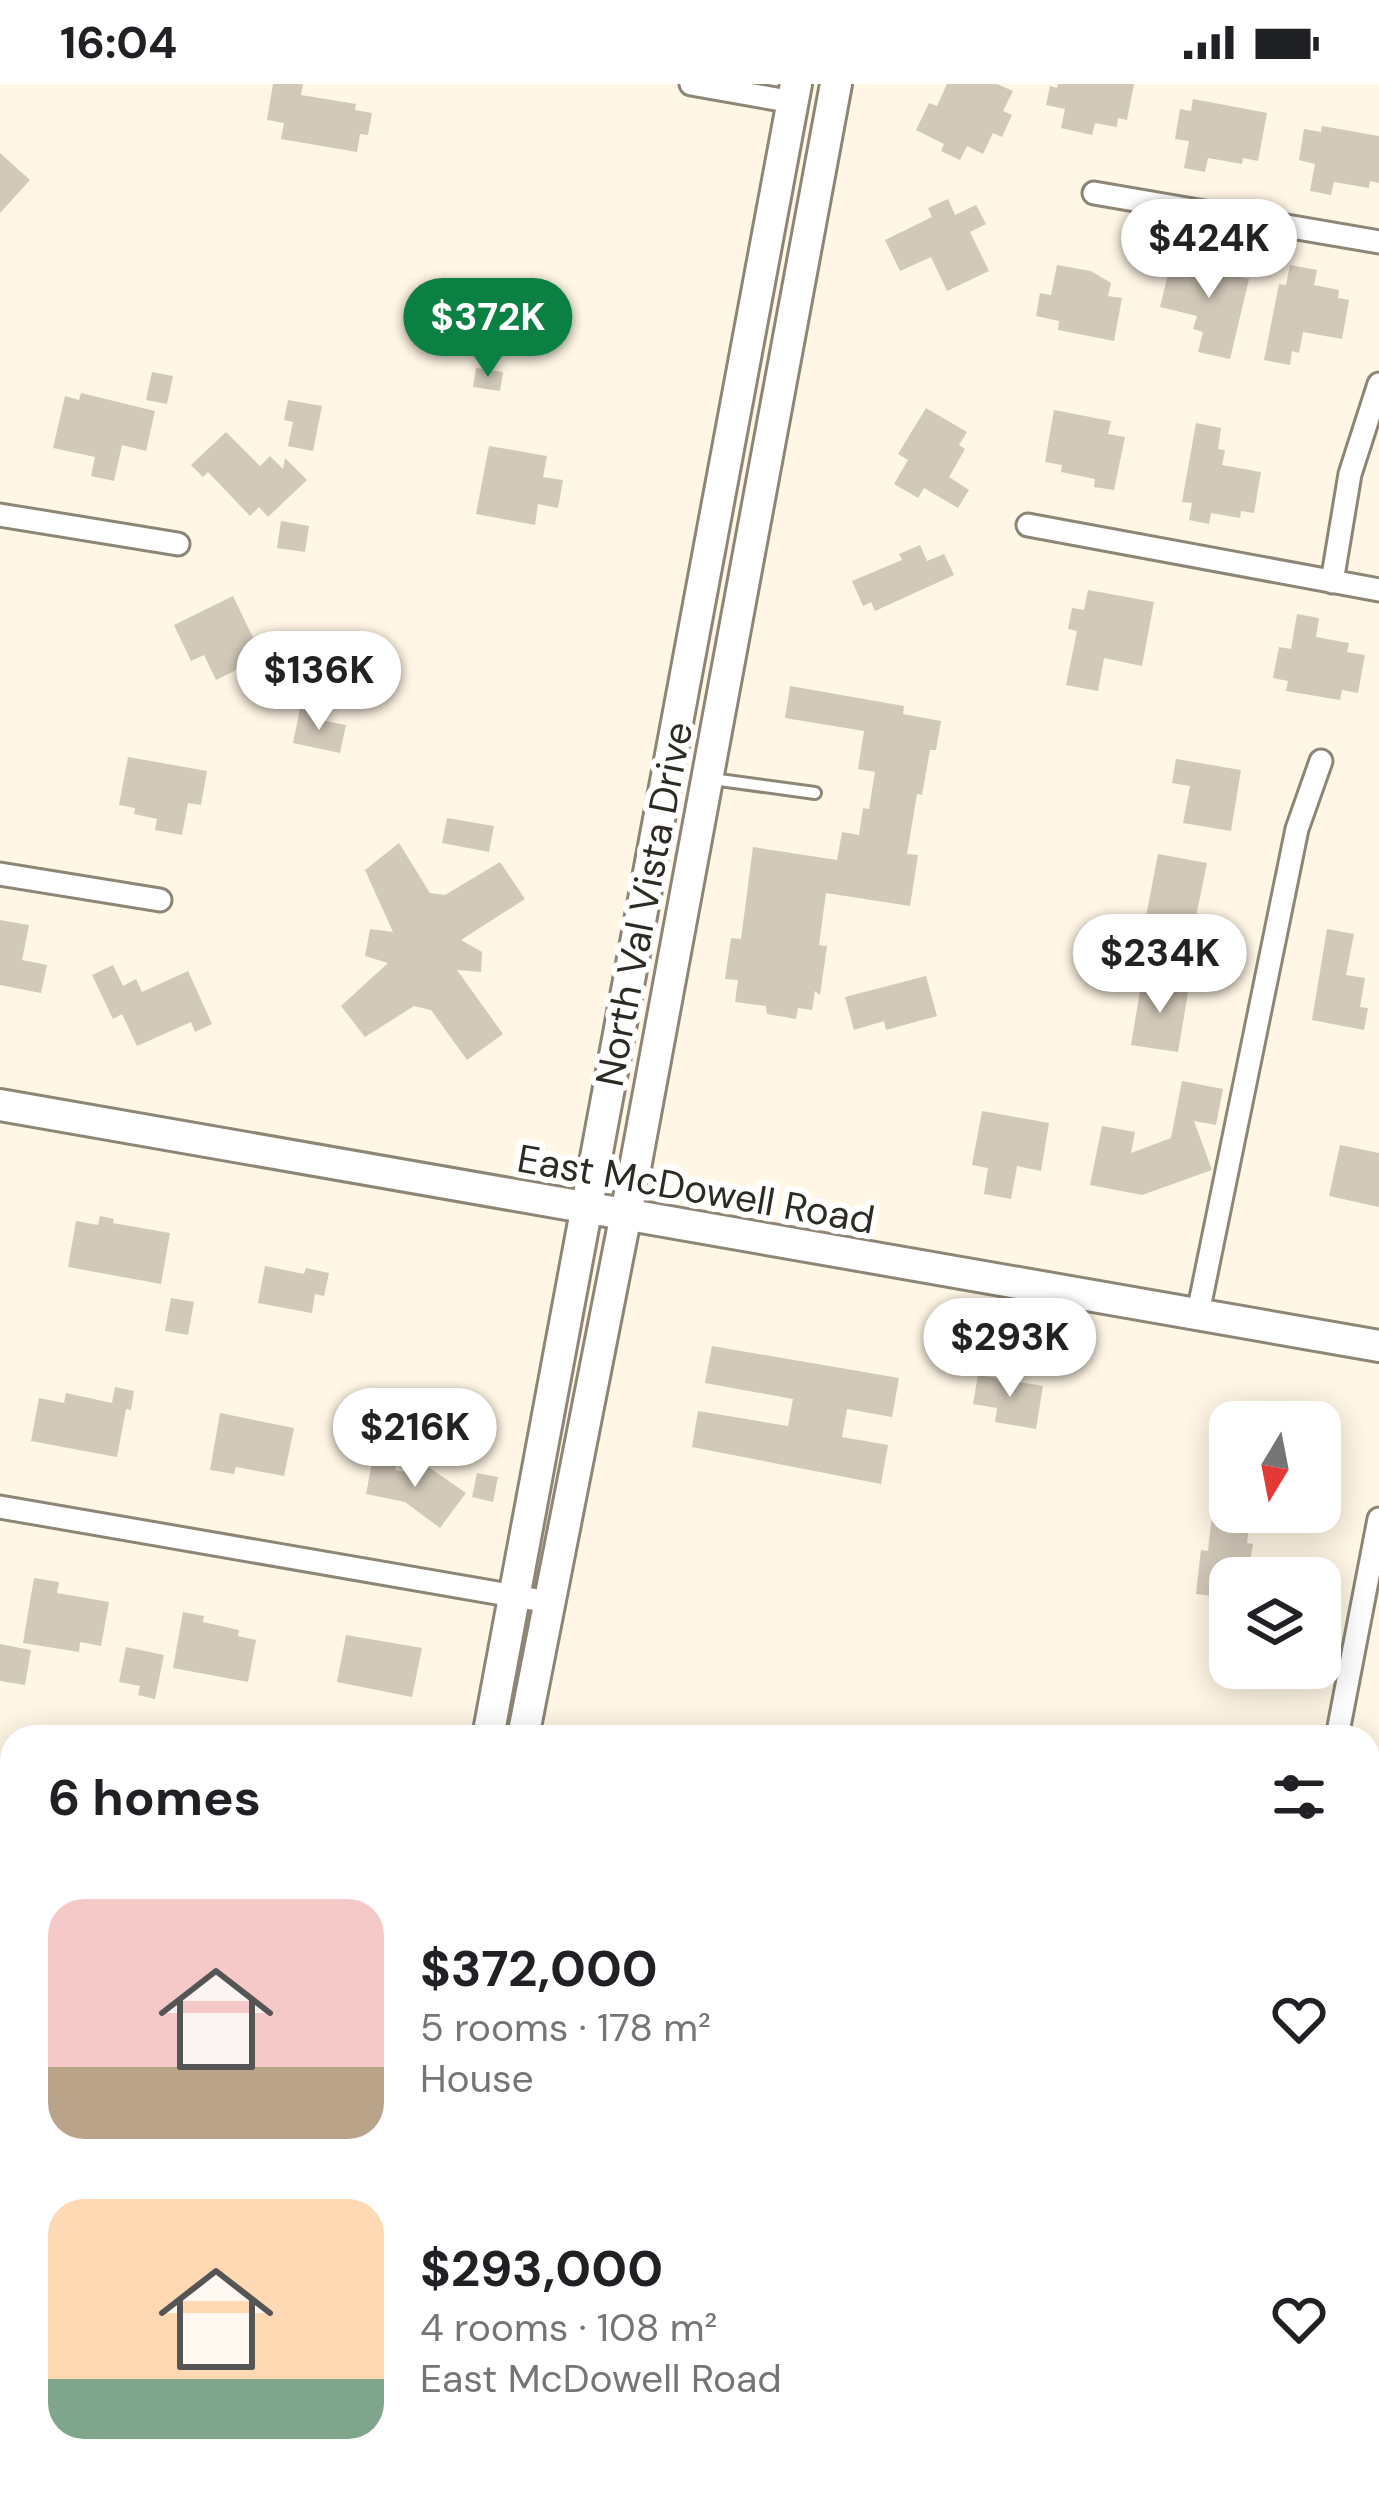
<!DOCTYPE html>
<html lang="en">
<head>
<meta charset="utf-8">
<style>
	:root { --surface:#fff; --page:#f2f2f2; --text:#202124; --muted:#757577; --accent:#0b8043 }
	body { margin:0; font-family:"DM Sans",sans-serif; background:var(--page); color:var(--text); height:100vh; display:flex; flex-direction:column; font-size:45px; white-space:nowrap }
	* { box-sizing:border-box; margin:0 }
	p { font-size:39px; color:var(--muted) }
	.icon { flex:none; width:66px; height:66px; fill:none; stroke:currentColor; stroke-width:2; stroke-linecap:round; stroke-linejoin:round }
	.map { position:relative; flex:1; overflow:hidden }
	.side { position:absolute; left:0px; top:1641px; width:1380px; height:771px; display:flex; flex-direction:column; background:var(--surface); border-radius:36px 36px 0 0; box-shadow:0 6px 30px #0003 }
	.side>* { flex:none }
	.needle { width:78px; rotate:190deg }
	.controls { position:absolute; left:1209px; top:1317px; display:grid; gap:24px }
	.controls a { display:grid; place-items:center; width:132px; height:132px; border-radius:24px; background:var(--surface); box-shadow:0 6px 30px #0003; font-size:60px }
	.price { position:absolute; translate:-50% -102px; padding:0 27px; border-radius:42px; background:#fff; color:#222; font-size:39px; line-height:78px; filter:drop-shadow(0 3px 6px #0008) }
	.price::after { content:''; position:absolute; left:50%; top:72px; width:36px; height:27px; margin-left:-18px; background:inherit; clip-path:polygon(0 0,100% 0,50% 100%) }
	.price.active { background:var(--accent); color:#fff }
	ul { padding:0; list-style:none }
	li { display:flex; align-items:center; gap:36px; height:300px; padding:0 48px }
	li span { display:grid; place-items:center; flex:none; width:336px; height:240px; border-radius:36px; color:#555 }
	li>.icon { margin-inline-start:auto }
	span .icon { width:144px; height:144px; fill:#fffc; stroke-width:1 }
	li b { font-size:51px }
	h2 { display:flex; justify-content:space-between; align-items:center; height:144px; padding:0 48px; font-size:51px }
	.status { display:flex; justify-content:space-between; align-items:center; height:84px; padding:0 60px; background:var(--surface); direction:ltr }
	.status svg { height:33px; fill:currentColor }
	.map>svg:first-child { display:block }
</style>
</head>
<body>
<div class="status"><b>16:04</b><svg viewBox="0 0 49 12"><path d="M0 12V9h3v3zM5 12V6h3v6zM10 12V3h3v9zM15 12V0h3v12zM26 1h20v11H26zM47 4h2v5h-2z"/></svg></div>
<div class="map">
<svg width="1379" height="2411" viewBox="0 0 1379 2411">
	<rect width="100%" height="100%" fill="#fff6e5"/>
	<path fill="#d2c9b9" d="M273 0H303L301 11 356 20 355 26 372 29 368 51 360 50 357 68 281 55 284 39 267 36Z
		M947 0H997L1013 7 1003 27 1012 31 1002 53 993 49 983 70 967 62 960 76 941 67 944 60 916 46 929 19 937 22Z
		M1058 0H1134L1127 36 1118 34 1117 43 1095 39 1092 51 1061 44 1065 25 1046 21 1050 2 1057 4Z
		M1193 15 1267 29 1258 77 1243 74 1242 80 1208 74 1205 88 1184 84 1189 57 1175 55 1180 25 1191 27Z
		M1322 42 1379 52V99L1370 97 1369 104 1334 98 1331 111 1310 107 1315 80 1299 76 1304 45 1321 48Z
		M0 69 30 96 0 129Z
		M948 115 955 131 976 121 986 140 970 148 989 187 947 207 931 173 900 187 885 156 932 133 928 124Z
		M1210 167 1236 173 1232 191 1249 195 1230 275 1198 268 1203 248 1193 245 1197 232 1160 223 1169 186 1180 188 1183 178 1206 184Z
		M1057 181 1091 187 1111 199 1108 212 1122 214 1114 257 1058 246 1059 237 1036 232 1040 209 1051 211Z
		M1290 181 1317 186 1314 201 1339 206 1338 214 1349 216 1342 255 1303 248 1299 269 1292 267 1290 281 1264 276 1279 200 1286 201Z
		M476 284 503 288 500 307 473 303Z
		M152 288 173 292 167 320 146 316Z
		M81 309 155 327 146 367 122 361 114 397 91 392 95 373 53 364 65 312 79 316Z
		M288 316 322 322 313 367 288 362 293 338 284 336Z
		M926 324 967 348 959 361 965 365 949 393 969 406 958 424 924 404 918 414 894 400 908 376 898 370Z
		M1054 326 1111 337 1108 350 1125 353 1114 406 1094 403 1095 395 1061 388 1062 381 1045 378Z
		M1196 339 1221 344 1218 365 1225 366 1222 381 1261 388 1254 429 1241 427 1240 434 1211 429 1209 440 1189 436 1192 419 1182 418Z
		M226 348 260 382 270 372 283 385 285 374 307 396 268 433 259 423 250 432 208 388 203 393 191 381Z
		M489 362 547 372 543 393 563 396 558 424 538 420 535 441 476 430Z
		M281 437 309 442 305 468 277 464Z
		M920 461 927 477 944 470 954 491 875 527 871 518 863 522 852 497 902 476 899 470Z
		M1088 506 1154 518 1142 582 1104 574 1098 607 1066 601 1077 547 1068 545 1072 524 1084 526Z
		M233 512 259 566 243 574 247 581 216 596 204 571 191 577 174 541Z
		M1297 530 1319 534 1316 553 1349 559 1347 568 1365 571 1358 609 1342 606 1340 616 1286 607 1288 597 1273 594 1279 563 1291 565Z
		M790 602 904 622 903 630 941 637 936 666H930L922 711 917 710 907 770 918 771 910 822 826 809 819 861 827 862 820 911 815 907 812 926 798 924 796 935 767 930 766 922 735 918 738 896 725 895 731 854 741 855 753 763 837 776 842 748 859 751 863 724 869 725 875 688 858 685 864 647 785 634Z
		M300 625 316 628 315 635 346 641 340 669 293 659Z
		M128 673 207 687 201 721 188 719 182 751 155 746 157 735 134 730 135 724 119 721Z
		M1176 675 1241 686 1231 747 1183 739 1190 702 1172 699Z
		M447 734 494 742 489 768 442 759Z
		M399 759 430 809 445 811 500 778 525 815 461 856 482 868 481 888 457 886 503 950 467 976 431 926 414 922 365 953 341 922 388 879 365 872 370 845 393 848 365 786Z
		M1158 770 1207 779 1192 852 1144 843Z
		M0 836 29 841 22 876 47 881 41 909 0 901Z
		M1327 845 1354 850 1346 891 1365 894 1360 923 1368 924 1364 946 1312 936Z
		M113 881 123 902 136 895 142 908 188 887 212 940 195 948 191 938 137 962 122 930 113 935 92 891Z
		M926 892 937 932 886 946 884 937 854 946 845 913Z
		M1142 895 1189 903 1178 968 1131 961Z
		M1182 997 1223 1005 1216 1041 1194 1037 1212 1086 1142 1111 1090 1101 1102 1042 1135 1048 1131 1069 1171 1054Z
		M982 1027 1049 1039 1041 1087 1017 1082 1011 1115 984 1110 988 1084 972 1081Z
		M1340 1061 1379 1069V1123L1329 1112Z
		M100 1132 114 1135 113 1139 170 1149 161 1200 68 1183 76 1137 98 1141Z
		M265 1182 304 1190 306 1184 329 1189 324 1212 315 1210 312 1229 258 1219Z
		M171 1214 194 1218 188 1251 165 1247Z
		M712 1262 899 1294 892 1333 847 1325 842 1353 888 1361 881 1400 692 1363 698 1327 788 1342 793 1315 705 1299Z
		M978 1291 1043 1302 1036 1345 995 1338 997 1324 973 1320Z
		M115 1303 134 1307 131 1326 126 1325 117 1373 31 1357 39 1314 64 1319 66 1309 112 1319Z
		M220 1329 294 1344 284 1392 236 1383 234 1390 210 1386Z
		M373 1373 397 1378 395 1386 420 1391 427 1382 466 1409 440 1444 405 1418 366 1410Z
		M477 1389 498 1393 493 1418 472 1413Z
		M1212 1432 1250 1436 1247 1459 1253 1460 1247 1494H1230V1514L1196 1510 1201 1466 1208 1467Z
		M34 1494 59 1498 57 1509 109 1518 101 1562 80 1558 79 1568 23 1559Z
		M183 1528 204 1532 203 1538 239 1546 238 1552 256 1556 248 1598 173 1584Z
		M346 1551 422 1564 412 1613 337 1598Z
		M0 1560 31 1566 25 1601 0 1597Z
		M126 1563 164 1571 155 1615 138 1611 140 1602 119 1598Z"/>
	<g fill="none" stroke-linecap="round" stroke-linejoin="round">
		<g stroke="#8d8576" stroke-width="16">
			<path id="lane" d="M712 695 815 709"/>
		</g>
		<g stroke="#8d8576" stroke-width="27">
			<path id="street" d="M691 0 793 18
				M1094 109 1379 158
				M0 431 178 460
				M1028 441 1379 506
				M1332 498 1350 390 1379 300
				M0 790 160 816
				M1198 1229 1297 745 1321 677
				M0 1423 549 1518
				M1337 1653 1379 1435
				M0 1795 12 1797
				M0 2216H12"/>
		</g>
		<g stroke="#8d8576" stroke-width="36">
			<path id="secondary" d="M0 1021 1379 1262
				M488 1653 796 0
				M523 1653 635 1084 836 0
				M344 2411 346 2400
				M378 2411 380 2400"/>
		</g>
		<use href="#lane" stroke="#fff" stroke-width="10"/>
		<use href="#street" stroke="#fff" stroke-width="21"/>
		<use href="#secondary" stroke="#fff" stroke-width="30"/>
	</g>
	<g text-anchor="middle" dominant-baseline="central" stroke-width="12" stroke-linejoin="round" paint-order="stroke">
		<g font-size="39" fill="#2d2a24" stroke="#fff">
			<text transform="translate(644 820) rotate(-79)">North Val Vista Drive</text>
			<text transform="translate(696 1105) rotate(10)">East McDowell Road</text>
		</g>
	</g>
</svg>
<div class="controls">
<a><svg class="needle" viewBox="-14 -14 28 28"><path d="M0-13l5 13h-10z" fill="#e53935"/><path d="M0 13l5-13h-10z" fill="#757577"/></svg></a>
<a><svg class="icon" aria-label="layers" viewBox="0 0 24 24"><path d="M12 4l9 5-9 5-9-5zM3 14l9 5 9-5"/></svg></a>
</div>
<b class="price" style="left:1209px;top:217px">$424K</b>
<b class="price active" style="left:488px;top:296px">$372K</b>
<b class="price" style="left:319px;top:649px">$136K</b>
<b class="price" style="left:1160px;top:932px">$234K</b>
<b class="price" style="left:1010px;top:1316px">$293K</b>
<b class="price" style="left:415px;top:1406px">$216K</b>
<section class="side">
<h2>6 homes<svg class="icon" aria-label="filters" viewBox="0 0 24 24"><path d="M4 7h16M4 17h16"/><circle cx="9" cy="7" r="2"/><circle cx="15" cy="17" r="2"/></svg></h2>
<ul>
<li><span style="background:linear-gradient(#f6c9c9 70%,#b9a48a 0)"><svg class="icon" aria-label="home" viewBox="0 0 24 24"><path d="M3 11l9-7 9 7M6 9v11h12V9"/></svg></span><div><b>$372,000</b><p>5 rooms · 178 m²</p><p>House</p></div><svg class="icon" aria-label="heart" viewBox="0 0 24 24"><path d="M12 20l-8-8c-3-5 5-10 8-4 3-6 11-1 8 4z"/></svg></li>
<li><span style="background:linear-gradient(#ffd9b3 75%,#7fa58c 0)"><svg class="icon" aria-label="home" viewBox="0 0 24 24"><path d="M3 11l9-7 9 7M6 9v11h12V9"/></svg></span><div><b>$293,000</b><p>4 rooms · 108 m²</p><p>East McDowell Road</p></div><svg class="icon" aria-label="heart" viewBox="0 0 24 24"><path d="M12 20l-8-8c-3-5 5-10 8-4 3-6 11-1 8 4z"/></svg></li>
</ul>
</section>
</div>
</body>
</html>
